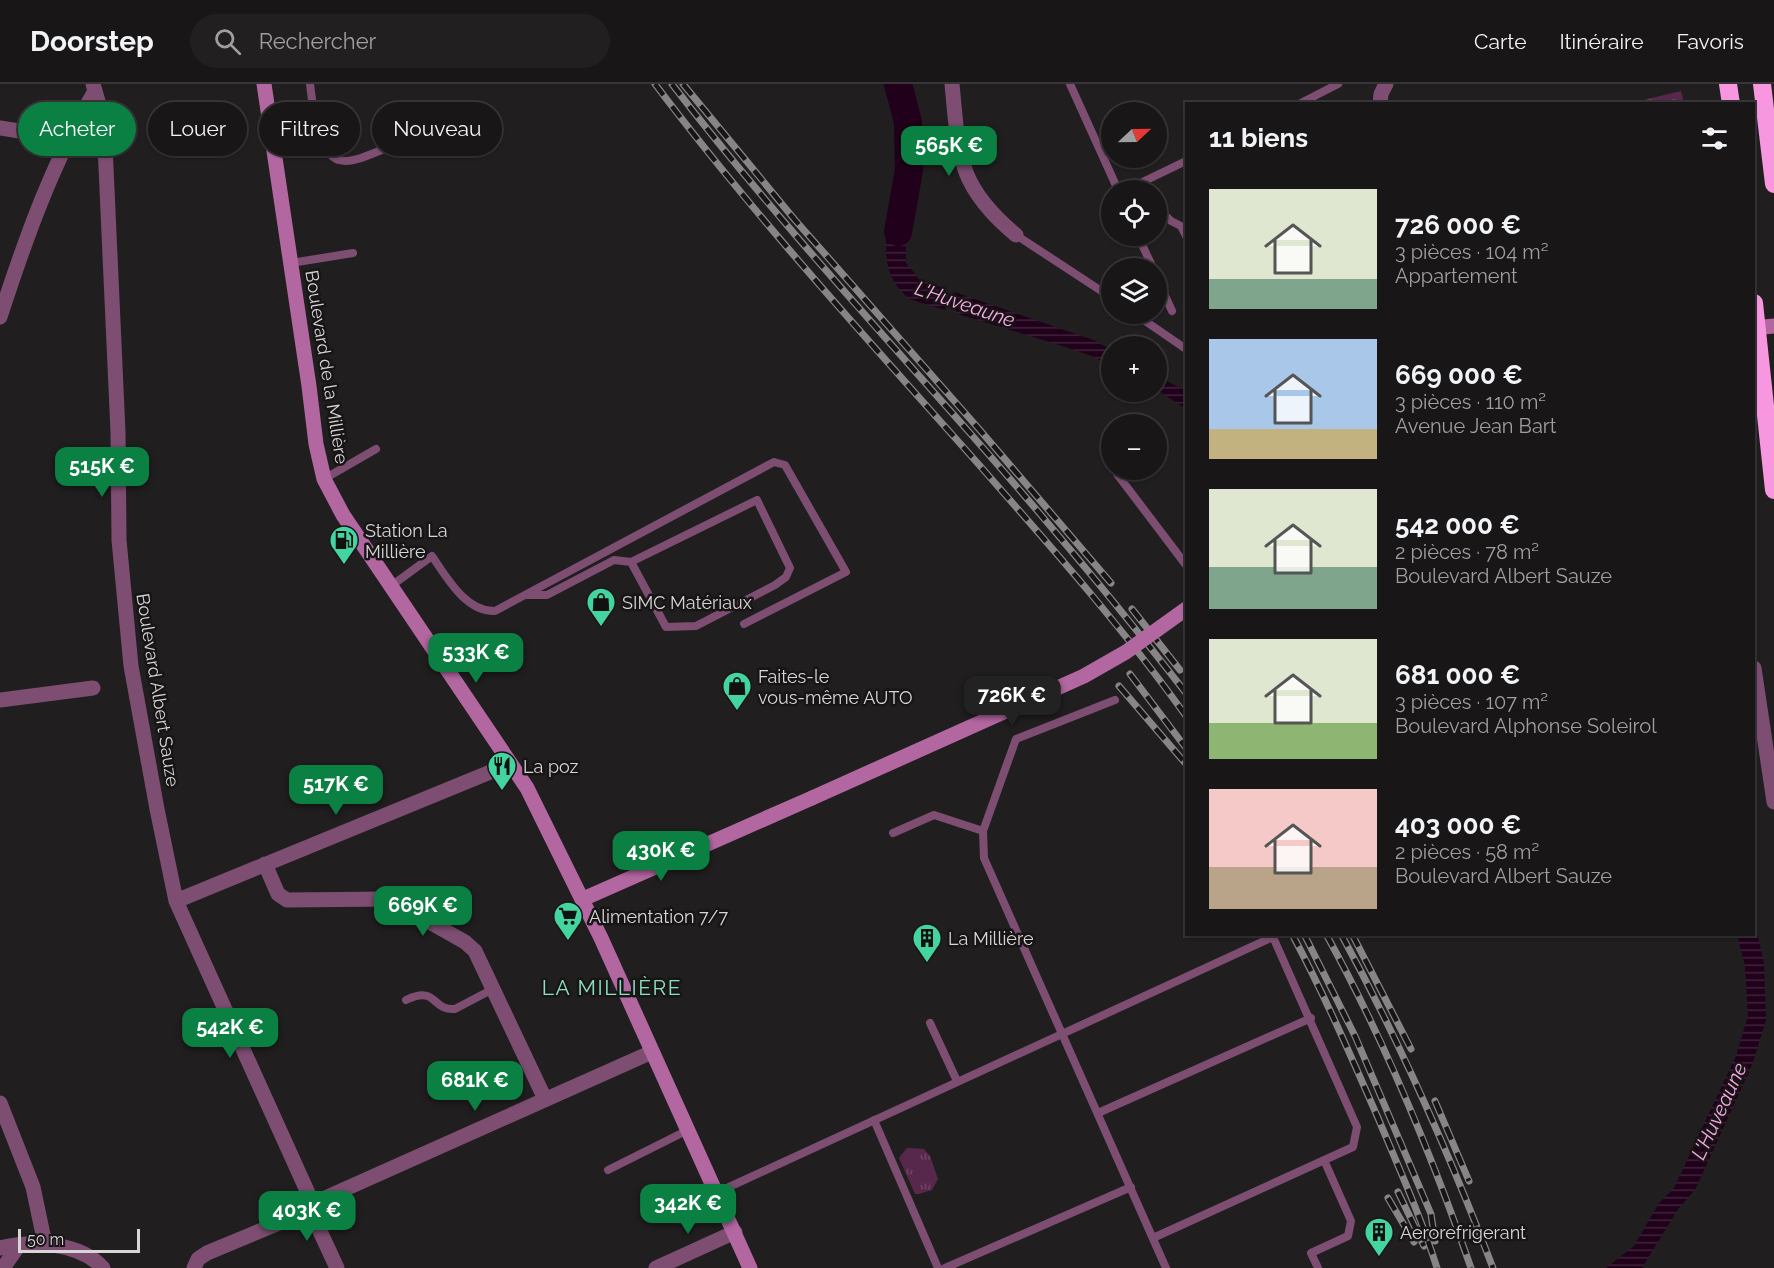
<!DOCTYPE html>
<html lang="fr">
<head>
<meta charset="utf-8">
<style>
	:root { --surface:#191618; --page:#221f21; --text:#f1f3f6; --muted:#9f9fa2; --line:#373537; --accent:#0b8043 }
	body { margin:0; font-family:Raleway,sans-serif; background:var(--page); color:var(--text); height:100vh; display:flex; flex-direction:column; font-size:22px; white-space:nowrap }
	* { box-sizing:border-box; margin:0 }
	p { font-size:20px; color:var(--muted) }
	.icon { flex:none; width:33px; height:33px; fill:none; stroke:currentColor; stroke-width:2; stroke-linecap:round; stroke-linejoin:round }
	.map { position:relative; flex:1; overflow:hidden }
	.drawer { position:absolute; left:1185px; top:18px; width:570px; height:834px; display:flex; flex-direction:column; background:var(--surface); border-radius:0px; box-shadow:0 2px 4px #0004,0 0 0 2px var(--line) }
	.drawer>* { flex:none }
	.hud { position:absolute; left:18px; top:18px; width:570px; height:54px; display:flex; gap:12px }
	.needle { width:39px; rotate:68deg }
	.buttons { position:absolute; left:1101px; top:18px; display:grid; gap:12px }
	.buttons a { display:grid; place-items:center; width:66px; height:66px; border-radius:50%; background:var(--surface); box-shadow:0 2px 4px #0004,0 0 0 2px var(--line); font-size:30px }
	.scale { position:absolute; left:18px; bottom:15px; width:122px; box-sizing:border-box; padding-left:6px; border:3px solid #d7d5d6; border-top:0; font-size:16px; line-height:21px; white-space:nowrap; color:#d7d5d6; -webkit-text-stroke:4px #181517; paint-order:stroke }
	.price { position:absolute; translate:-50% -51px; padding:0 14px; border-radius:12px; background:var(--accent); color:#fff; font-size:20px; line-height:39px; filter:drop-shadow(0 2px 3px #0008) }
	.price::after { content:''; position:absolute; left:50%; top:36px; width:18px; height:14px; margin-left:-9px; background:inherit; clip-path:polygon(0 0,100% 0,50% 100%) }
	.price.on { background:#222; color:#fff }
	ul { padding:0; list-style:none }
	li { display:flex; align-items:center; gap:18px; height:150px; padding:0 24px }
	li span { display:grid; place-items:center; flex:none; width:168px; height:120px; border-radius:0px; color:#555 }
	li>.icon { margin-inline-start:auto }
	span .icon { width:72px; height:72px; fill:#fffc; stroke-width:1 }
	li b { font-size:26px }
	h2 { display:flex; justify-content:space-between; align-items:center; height:72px; padding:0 24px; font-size:26px }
	.pill { padding:0 21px; border-radius:27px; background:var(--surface); box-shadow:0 2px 4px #0004,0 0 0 2px var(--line); font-size:21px; line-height:54px }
	.pill.on { background:var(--accent); color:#fff }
	header { display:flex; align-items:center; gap:36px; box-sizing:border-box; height:84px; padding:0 30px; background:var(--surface); border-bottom:2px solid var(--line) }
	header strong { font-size:28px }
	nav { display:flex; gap:33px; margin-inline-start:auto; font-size:21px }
	.search { width:420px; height:54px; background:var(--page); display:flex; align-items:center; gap:15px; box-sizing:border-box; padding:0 21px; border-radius:33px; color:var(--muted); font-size:22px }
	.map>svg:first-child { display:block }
</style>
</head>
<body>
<header>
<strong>Doorstep</strong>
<div class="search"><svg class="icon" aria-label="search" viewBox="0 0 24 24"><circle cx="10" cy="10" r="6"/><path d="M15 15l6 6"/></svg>Rechercher</div>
<nav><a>Carte</a><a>Itinéraire</a><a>Favoris</a></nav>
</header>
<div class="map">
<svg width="1774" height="1184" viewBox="0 0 1774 1184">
	<defs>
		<pattern id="grass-tufts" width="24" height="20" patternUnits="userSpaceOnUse" patternTransform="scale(1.5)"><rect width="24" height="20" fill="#57284c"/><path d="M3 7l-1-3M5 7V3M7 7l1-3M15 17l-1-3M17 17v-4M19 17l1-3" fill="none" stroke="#6e4665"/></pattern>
		<pattern id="cemetery-stones" width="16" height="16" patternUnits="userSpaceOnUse" patternTransform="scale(1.5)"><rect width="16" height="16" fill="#57284c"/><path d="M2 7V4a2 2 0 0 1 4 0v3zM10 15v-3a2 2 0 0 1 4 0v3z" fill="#6e4665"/></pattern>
		<pattern id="water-rules" width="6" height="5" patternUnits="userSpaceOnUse" patternTransform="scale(1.5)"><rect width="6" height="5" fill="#20001a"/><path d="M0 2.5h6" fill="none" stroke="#40243b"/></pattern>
	</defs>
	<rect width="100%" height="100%" fill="#211e20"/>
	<path fill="url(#grass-tufts)" d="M907 1064 924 1065 930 1072 938 1095 932 1106 919 1110H915L899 1074Z"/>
	<path fill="url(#cemetery-stones)" d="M1681 7 1684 19H1631Z"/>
	<path fill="url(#water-rules)" d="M892 109 917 113 906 155V179L920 196 1096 257 1111 266V282L1092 272 1056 260 909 215C904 209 897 204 894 197 879 172 889 136 892 109Z
		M1156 291 1186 307V325L1157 306Z
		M1754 836 1764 879 1766 936 1752 981 1695 1106 1678 1125 1642 1184H1606L1634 1162 1659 1119 1674 1104 1736 972 1748 932 1745 882 1737 851 1754 850Z"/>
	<path fill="#211e20" d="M942 200 954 204 957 233 946 230Z"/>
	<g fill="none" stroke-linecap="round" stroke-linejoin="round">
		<path stroke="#20001a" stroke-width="28" d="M898 148 909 86 908 38 898 0"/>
		<path stroke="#7e4e72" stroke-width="8" d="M310 0C312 18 319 71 339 76 352 80 371 70 384 65
			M1070 0 1118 106
			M1299 20 1338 0
			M1126 106 1186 77
			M1156 122 1171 137 1181 142 1186 152
			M1016 151 1112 214
			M1138 152 1153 184
			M291 179 353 169
			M1156 192 1172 227
			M1135 230 1186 265
			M1118 386 1117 390 1186 481
			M324 395 376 365
			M391 502 432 472C447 494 466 528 495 527L774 378 785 381 846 488 744 540
			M528 511H547L614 476 631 478 666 543 696 542 775 501 786 493 790 484 757 416 631 478
			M1115 616 1016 655 983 747 984 774 1166 1184
			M893 749 934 731 983 747
			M406 916C438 901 431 927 455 925L493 905
			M930 939 957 997
			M1098 1029 1311 934
			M874 1036 938 1184
			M608 1086 688 1046
			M716 1109 1273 853 1357 1043 1353 1063 1153 1154
			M945 1184 1131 1103
			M1318 1184 1311 1169 1348 1152 1351 1137 1324 1076"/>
		<path stroke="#7e4e72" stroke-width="15" d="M93 0 100 24 105 61 118 348 119 456 131 582 157 725 176 817 313 1120 318 1143 337 1184
			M952 0C959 72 957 102 1016 151
			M1380 20 1381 10 1386 0
			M0 44 69 55
			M0 233C25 156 53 77 95 7
			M1754 584 1774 718
			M0 616 93 604
			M265 780 278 810 287 816 389 815 465 858 475 867 545 1015
			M176 817 510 680
			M0 1019 33 1103 45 1160
			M0 1164C33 1156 79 1158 103 1184
			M3 1184 19 1161
			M194 1184 198 1175 207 1169 296 1132 325 1114 652 968
			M656 1184 735 1148"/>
		<path stroke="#b367a1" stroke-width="15" d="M264 0 309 302 316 360 324 395 343 431 527 704 601 854 750 1184
			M1754 244 1774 242
			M583 815 812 714"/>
		<path stroke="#f697df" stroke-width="18" d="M1728 0 1731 20
			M1762 0 1774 100
			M1754 219 1774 406"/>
		<g stroke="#878586" stroke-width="7">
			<path id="rail" d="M655 0C756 134 870 258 981 383 1052 464 1124 545 1186 632
				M672 0C765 121 868 234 969 348 1044 433 1117 520 1186 609
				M683 0 795 136 979 345 1111 499
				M1132 525 1180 586
				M1130 590 1186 664
				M1119 602 1186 680
				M1292 850C1324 910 1351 972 1378 1034 1399 1084 1421 1133 1437 1184
				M1304 850 1355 952 1431 1130 1435 1157
				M1326 850C1385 957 1431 1069 1471 1184
				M1341 850C1400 958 1449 1069 1493 1184
				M1352 850 1411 965
				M1435 1017 1469 1097
				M1398 1108 1424 1162
				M1388 1114 1414 1158"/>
		</g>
		<use href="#rail" stroke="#181517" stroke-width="4.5" stroke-dasharray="14" stroke-linecap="butt"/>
		<path stroke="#b367a1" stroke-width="15" d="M812 714 1084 592 1126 568 1186 525"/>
	</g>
	<defs>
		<g id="fuel-pin" transform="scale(1.5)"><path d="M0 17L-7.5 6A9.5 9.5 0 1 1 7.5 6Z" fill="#43d4a0" stroke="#181517"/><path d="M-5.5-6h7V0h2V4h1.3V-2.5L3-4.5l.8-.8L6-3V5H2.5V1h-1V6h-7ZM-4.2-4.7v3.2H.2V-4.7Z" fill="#111"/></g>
		<g id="shop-pin" transform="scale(1.5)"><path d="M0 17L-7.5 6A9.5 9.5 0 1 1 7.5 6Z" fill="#43d4a0" stroke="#181517"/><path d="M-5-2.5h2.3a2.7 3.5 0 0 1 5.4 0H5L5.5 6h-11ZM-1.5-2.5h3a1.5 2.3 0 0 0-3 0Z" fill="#111"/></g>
		<g id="restaurant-pin" transform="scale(1.5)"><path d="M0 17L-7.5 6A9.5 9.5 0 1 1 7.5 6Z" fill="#43d4a0" stroke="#181517"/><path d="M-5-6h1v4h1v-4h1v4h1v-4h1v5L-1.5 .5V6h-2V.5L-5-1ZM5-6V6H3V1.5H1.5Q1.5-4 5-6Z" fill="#111"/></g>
		<g id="supermarket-pin" transform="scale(1.5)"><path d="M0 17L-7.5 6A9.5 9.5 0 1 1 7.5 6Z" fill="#43d4a0" stroke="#181517"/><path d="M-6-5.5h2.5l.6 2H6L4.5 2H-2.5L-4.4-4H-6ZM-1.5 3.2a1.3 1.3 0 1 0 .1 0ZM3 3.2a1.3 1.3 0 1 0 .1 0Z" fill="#111"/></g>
		<g id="building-pin" transform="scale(1.5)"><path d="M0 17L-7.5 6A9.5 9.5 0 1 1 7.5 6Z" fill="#43d4a0" stroke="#181517"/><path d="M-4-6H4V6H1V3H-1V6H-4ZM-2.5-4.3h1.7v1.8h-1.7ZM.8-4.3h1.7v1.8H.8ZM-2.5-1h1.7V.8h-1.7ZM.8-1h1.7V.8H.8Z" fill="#111"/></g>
	</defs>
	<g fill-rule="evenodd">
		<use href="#fuel-pin" x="344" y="456"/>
		<use href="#shop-pin" x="601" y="518"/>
		<use href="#shop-pin" x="737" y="602"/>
		<use href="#restaurant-pin" x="502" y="682"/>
		<use href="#supermarket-pin" x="568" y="832"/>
		<use href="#building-pin" x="927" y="854"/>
		<use href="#building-pin" x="1379" y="1148"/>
	</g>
	<g text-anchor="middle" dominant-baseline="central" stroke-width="5" stroke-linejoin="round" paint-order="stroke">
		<g font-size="18" fill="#d7d5d6" stroke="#181517">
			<text transform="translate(327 283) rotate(81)">Boulevard de la Millière</text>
			<text transform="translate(158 606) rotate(81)">Boulevard Albert Sauze</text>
		</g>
		<g font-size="18" fill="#d7d5d6" stroke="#181517" text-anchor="start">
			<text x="365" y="446">Station La<tspan x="365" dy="21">Millière</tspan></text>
			<text x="622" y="518">SIMC Matériaux</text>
			<text x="758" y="592">Faites-le<tspan x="758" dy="21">vous-même AUTO</tspan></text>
			<text x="523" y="682">La poz</text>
			<text x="589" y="832">Alimentation 7/7</text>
			<text x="948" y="854">La Millière</text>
			<text x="1400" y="1148">Aerorefrigerant</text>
		</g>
		<g font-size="20" font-style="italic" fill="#f9a9e4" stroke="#181517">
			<text transform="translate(965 220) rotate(19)">L'Huveaune</text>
			<text transform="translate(1719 1027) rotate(-65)">L'Huveaune</text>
		</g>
		<g font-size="21" letter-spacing="1.5" fill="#8ae0bb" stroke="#181517">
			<text x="612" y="903">LA MILLIÈRE</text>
		</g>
	</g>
</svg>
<div class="buttons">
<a><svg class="needle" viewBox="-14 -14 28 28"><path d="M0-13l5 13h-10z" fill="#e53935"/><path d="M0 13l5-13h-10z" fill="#9f9fa2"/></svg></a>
<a><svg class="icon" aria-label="locate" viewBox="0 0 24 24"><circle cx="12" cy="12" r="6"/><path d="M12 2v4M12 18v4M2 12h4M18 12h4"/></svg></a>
<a><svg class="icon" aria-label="layers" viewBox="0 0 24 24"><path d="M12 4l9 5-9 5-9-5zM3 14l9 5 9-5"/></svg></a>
<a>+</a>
<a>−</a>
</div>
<div class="scale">50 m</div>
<b class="price" style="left:949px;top:93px">565K €</b>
<b class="price" style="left:102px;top:414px">515K €</b>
<b class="price" style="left:476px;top:600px">533K €</b>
<b class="price on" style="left:1012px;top:643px">726K €</b>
<b class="price" style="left:336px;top:732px">517K €</b>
<b class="price" style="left:661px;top:798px">430K €</b>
<b class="price" style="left:423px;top:853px">669K €</b>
<b class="price" style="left:230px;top:975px">542K €</b>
<b class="price" style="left:475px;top:1028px">681K €</b>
<b class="price" style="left:688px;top:1151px">342K €</b>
<b class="price" style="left:307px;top:1158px">403K €</b>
<div class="hud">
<a class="pill on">Acheter</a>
<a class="pill">Louer</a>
<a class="pill">Filtres</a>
<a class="pill">Nouveau</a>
</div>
<section class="drawer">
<h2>11 biens<svg class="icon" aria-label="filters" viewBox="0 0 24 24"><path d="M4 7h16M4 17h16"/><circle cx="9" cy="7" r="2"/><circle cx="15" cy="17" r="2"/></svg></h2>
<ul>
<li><span style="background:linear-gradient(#dfe7d0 75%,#7fa58c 0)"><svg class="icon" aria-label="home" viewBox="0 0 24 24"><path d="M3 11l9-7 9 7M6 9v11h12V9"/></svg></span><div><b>726 000 €</b><p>3 pièces · 104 m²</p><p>Appartement</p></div></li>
<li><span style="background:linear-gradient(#a9c7e8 75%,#c2b280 0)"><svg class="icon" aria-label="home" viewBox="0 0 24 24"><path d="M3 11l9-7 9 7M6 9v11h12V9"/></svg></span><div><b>669 000 €</b><p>3 pièces · 110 m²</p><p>Avenue Jean Bart</p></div></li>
<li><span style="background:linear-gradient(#dfe7d0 65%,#7fa58c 0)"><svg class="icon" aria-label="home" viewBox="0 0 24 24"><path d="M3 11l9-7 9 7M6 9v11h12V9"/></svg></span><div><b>542 000 €</b><p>2 pièces · 78 m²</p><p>Boulevard Albert Sauze</p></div></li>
<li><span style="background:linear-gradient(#dfe7d0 70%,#8fb573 0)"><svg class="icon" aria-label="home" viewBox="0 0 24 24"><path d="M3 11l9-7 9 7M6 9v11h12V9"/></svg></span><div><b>681 000 €</b><p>3 pièces · 107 m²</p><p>Boulevard Alphonse Soleirol</p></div></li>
<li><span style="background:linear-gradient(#f6c9c9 65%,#b9a48a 0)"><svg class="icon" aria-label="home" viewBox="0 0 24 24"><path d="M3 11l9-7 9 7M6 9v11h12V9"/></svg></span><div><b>403 000 €</b><p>2 pièces · 58 m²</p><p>Boulevard Albert Sauze</p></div></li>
</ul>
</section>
</div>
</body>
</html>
